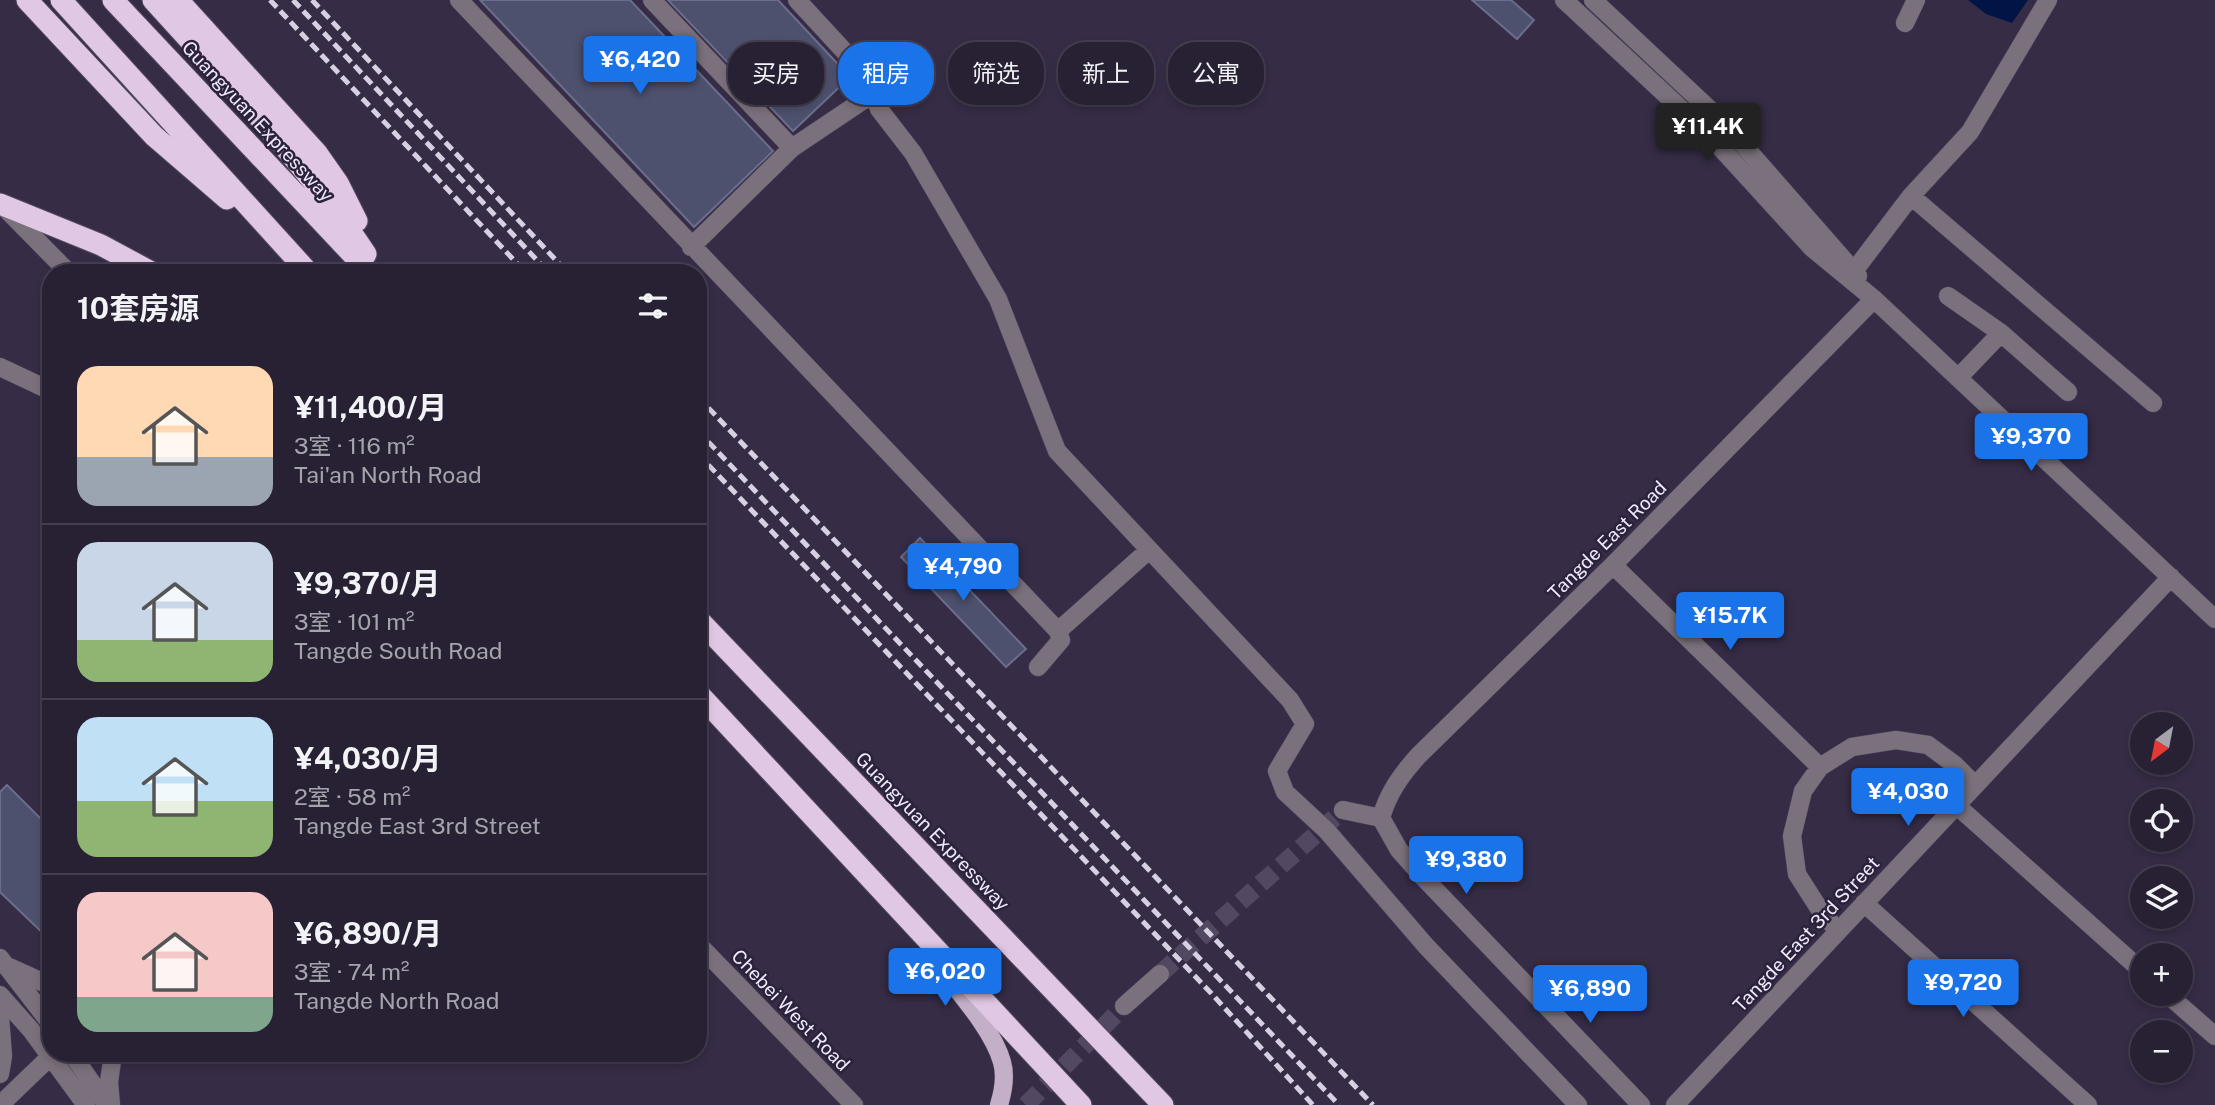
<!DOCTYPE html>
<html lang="zh">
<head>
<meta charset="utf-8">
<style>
	:root { --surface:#282134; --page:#342e40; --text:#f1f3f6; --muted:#a5a3ac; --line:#443e4f; --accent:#1a73e8 }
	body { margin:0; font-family:"Public Sans","Noto Sans SC",sans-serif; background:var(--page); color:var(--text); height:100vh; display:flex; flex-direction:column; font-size:26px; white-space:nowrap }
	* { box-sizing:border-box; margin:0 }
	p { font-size:23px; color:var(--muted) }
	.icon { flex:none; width:38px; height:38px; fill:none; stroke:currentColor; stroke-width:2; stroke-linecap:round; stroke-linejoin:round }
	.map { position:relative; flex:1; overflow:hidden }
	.details { position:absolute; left:42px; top:264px; width:665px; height:798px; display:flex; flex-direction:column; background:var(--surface); border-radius:28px; box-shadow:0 4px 10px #0003,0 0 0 2px var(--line) }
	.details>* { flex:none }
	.hud { position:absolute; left:728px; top:42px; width:665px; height:63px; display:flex; gap:14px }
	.needle { width:46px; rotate:212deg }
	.fabs { position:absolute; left:2130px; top:712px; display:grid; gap:14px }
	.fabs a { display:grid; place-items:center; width:63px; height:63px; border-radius:50%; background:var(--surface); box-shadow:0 4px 10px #0003,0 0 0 2px var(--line); font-size:35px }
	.price { position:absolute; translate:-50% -60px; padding:0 16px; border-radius:7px; background:var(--accent); color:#fff; font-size:23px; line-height:46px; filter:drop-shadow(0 2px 4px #0008) }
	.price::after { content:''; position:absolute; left:50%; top:42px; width:21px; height:16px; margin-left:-10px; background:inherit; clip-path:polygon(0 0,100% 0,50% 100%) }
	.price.on { background:#222; color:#fff }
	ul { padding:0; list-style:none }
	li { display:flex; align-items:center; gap:21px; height:175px; padding:0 35px }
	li+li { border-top:2px solid var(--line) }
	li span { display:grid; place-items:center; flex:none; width:196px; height:140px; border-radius:21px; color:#555 }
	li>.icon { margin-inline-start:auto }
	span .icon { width:84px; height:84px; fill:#fffc; stroke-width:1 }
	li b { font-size:30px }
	h2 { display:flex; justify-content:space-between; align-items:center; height:84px; padding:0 35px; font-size:30px }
	.chip { padding:0 24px; border-radius:28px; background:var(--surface); box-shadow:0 4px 10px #0003,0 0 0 2px var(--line); font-size:24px; line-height:63px }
	.chip.on { background:var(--accent); color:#fff }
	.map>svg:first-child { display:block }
</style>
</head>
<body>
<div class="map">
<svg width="2215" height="1105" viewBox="0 0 2215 1105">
	<rect width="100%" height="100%" fill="#362c46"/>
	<path fill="#001545" d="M1968 0H2028L2012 23 1986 14Z"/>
	<path fill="#4e516d" stroke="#6a6d8b" stroke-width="2" d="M480 0H630L773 151 694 227Z
		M668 0H778L850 77 793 131Z
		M1472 0H1511L1534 20 1517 39Z
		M920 538 1026 649 1006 667 901 557Z
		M7 785 51 829V941L0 892V792Z"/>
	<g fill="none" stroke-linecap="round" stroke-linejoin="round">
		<path stroke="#524861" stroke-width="18" stroke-dasharray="18 9" stroke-linecap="butt" d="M1160 974 1343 810
			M1026 1105 1124 1006"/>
		<g stroke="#534a63" stroke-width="19">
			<path id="minor" d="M459 0 1058 631
				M652 0 792 148
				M797 0 869 78 879 109 913 153 998 299 1057 451 1290 700 1305 724 1277 771 1285 792 1327 831 1426 946 1578 1105
				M1564 0 1708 134 1812 248 1874 299 2215 619
				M1593 0 1723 122 1858 276
				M1905 23 1916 0
				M1911 196 2153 403
				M3 206 69 273
				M691 247 792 148 874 93
				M1854 271 1911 196 1970 132 2048 0
				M1948 296 2001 333 2068 392
				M0 367 51 391
				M1958 378 2001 333
				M1613 565 1820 767
				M1038 667 1061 640 1058 631 1149 550
				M1956 805 2142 971
				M1343 810 1381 818
				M1381 818C1388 793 1401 775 1418 756L1613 565 1874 299
				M1381 818 1399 850 1423 877 1641 1105
				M1864 903 2088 1105
				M1838 931 1820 910 1797 874 1792 836 1803 791 1820 767 1852 747 1896 740 1928 745 1955 765 1975 785
				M698 944 854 1105
				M0 958 51 1024
				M9 967 51 986
				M2167 994 2215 1036
				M0 995 31 1030 86 1105
				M1124 1006 1160 974
				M0 1017 3 1056 0 1074
				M72 1054 107 1105
				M0 1105 53 1054
				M111 1105 109 1082 113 1054
				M1675 1105 2171 577"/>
		</g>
		<g stroke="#534a63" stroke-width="19">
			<path id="major" d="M929 953C951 984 992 1026 1002 1062 1006 1076 1003 1092 999 1105"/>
		</g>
		<g stroke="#534a63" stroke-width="23">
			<path id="highway" d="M27 0 154 136 227 199
				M61 0 309 273
				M113 0 370 273
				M153 0C227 82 304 161 366 254
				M178 0 317 153 338 183 357 221
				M0 204 101 245 153 273
				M698 619 1163 1105
				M698 693 1081 1105"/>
		</g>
		<use href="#minor" stroke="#7b717c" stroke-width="18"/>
		<use href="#major" stroke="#c3afc7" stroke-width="18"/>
		<use href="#highway" stroke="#e0c7e4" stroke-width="21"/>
		<path stroke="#d6d0e2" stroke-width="5" stroke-dasharray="10 5" stroke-linecap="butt" d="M270 0 526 273
			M293 0 549 273
			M312 0 568 273
			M698 397 1373 1105
			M698 431 1339 1105
			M698 454 1211 993 1313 1105"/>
	</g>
	<g text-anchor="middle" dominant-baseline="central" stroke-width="5" stroke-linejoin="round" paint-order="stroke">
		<g font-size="19" fill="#eee9fa" stroke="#2c223b">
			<text transform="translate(258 121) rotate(47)">Guangyuan Expressway</text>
			<text transform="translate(1607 540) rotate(-45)">Tangde East Road</text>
			<text transform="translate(933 831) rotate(46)">Guangyuan Expressway</text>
			<text transform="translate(1806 934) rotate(-47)">Tangde East 3rd Street</text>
			<text transform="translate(791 1010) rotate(46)">Chebei West Road</text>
		</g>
	</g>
</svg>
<div class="fabs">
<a><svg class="needle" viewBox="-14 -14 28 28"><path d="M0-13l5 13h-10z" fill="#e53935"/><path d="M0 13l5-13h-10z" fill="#a5a3ac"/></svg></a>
<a><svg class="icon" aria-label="locate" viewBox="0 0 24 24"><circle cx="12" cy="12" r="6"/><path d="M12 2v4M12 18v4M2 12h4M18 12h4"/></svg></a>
<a><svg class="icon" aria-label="layers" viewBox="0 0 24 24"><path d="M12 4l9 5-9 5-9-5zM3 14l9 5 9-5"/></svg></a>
<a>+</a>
<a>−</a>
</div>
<b class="price" style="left:640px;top:96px">¥6,420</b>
<b class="price on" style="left:1708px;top:163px">¥11.4K</b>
<b class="price" style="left:2031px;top:473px">¥9,370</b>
<b class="price" style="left:963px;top:603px">¥4,790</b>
<b class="price" style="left:1730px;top:652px">¥15.7K</b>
<b class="price" style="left:1908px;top:828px">¥4,030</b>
<b class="price" style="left:1466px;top:896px">¥9,380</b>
<b class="price" style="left:945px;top:1008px">¥6,020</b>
<b class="price" style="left:1963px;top:1019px">¥9,720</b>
<b class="price" style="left:1590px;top:1025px">¥6,890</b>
<div class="hud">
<a class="chip">买房</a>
<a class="chip on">租房</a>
<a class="chip">筛选</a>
<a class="chip">新上</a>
<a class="chip">公寓</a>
</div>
<section class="details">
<h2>10套房源<svg class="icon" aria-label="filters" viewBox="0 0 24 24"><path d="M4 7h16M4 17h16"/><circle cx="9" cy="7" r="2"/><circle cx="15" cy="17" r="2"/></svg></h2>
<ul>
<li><span style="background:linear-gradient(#ffd9b3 65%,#9aa5b1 0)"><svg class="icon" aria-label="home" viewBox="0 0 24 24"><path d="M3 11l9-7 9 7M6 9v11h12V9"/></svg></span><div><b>¥11,400/月</b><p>3室 · 116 m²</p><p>Tai'an North Road</p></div></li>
<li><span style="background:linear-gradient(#c9d6e8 70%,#8fb573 0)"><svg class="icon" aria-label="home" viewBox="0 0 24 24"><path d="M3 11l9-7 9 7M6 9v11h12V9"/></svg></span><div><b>¥9,370/月</b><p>3室 · 101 m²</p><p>Tangde South Road</p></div></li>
<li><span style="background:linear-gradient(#bfe0f5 60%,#8fb573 0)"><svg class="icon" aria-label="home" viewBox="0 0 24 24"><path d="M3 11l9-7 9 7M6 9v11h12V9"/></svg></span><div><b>¥4,030/月</b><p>2室 · 58 m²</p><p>Tangde East 3rd Street</p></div></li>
<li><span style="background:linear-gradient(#f6c9c9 75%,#7fa58c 0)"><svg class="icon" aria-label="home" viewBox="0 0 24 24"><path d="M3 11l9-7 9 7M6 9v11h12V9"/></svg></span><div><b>¥6,890/月</b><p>3室 · 74 m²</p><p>Tangde North Road</p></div></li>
</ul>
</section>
</div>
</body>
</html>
